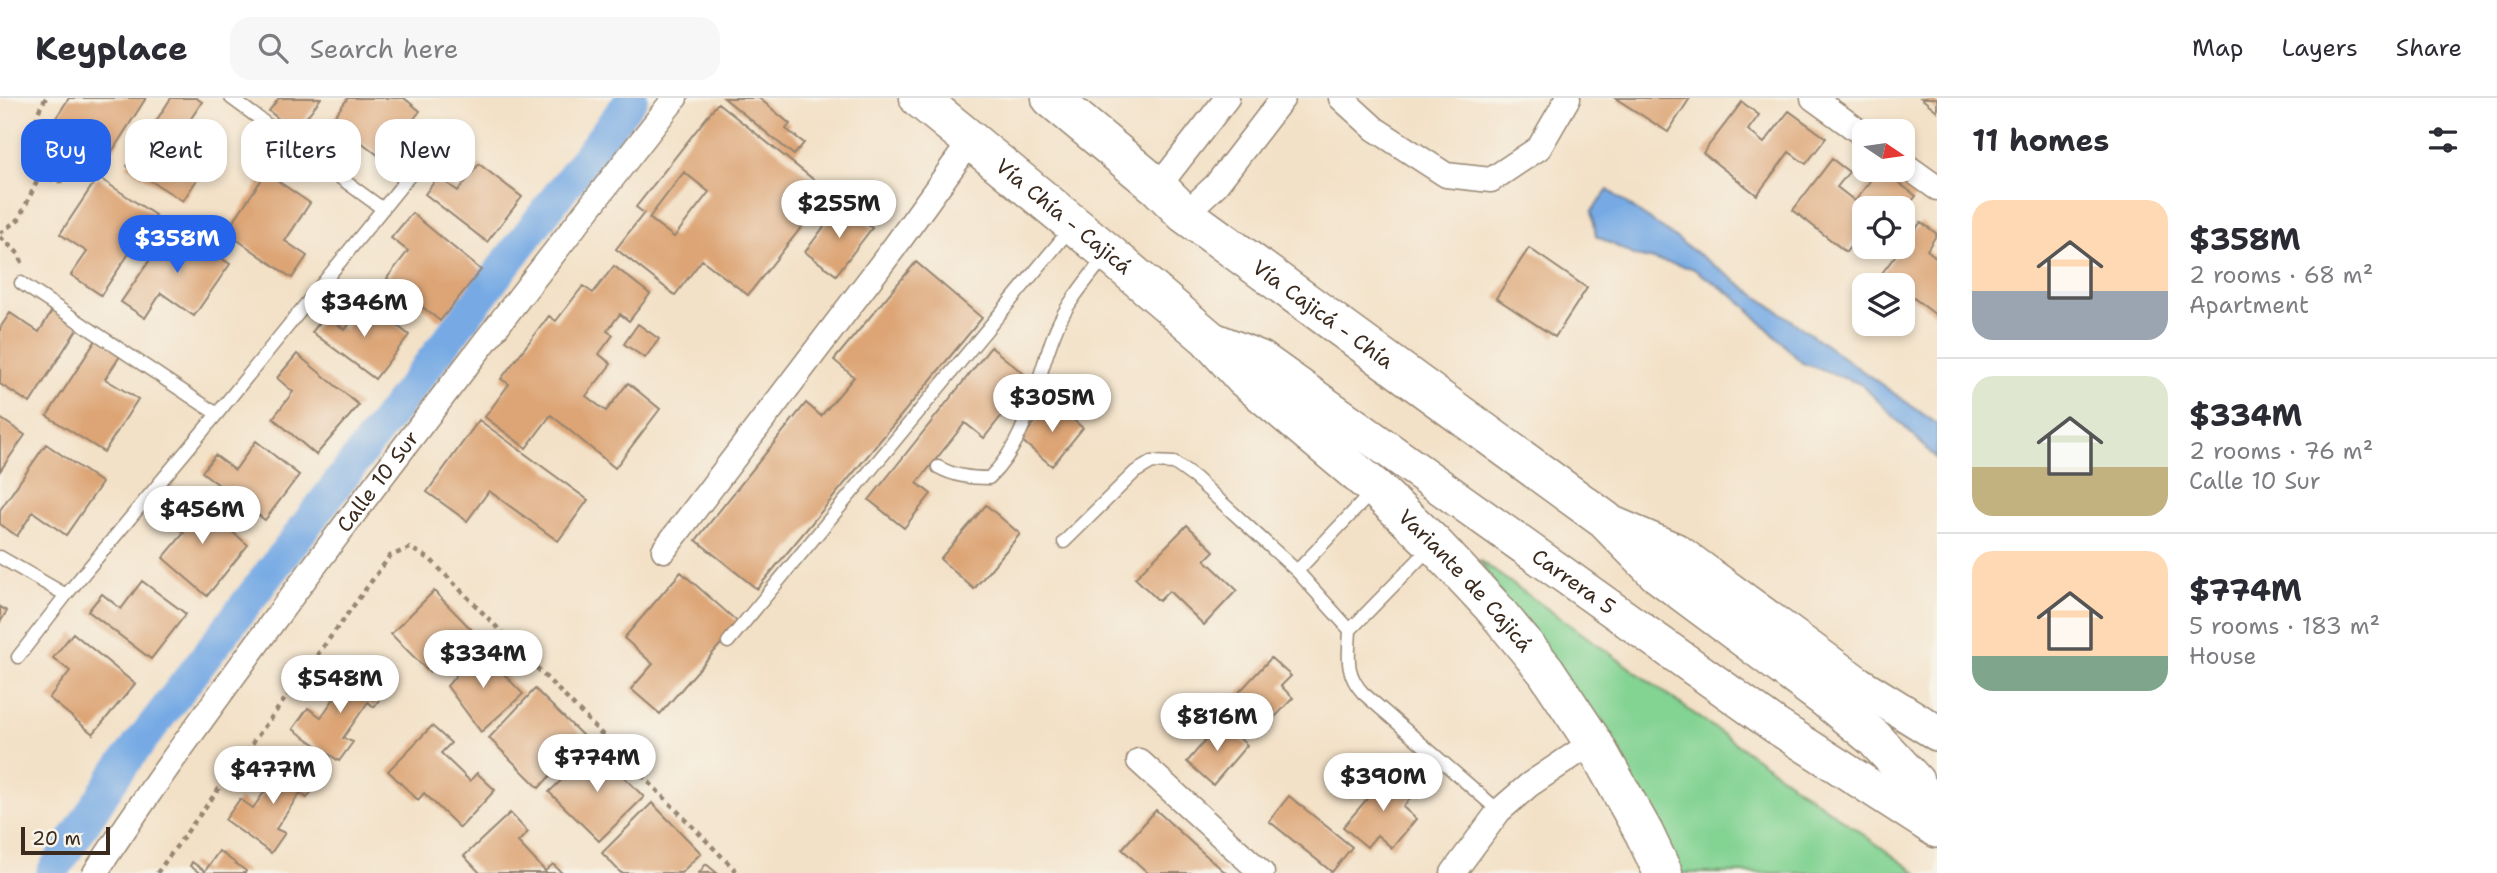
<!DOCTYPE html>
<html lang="en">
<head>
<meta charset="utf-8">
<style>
	:root { --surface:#fff; --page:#f7f7f7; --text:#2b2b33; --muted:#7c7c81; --line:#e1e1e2; --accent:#2563eb }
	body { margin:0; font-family:"Shantell Sans",sans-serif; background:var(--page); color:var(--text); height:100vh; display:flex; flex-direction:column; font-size:26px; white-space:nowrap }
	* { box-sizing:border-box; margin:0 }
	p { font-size:23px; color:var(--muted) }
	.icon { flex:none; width:38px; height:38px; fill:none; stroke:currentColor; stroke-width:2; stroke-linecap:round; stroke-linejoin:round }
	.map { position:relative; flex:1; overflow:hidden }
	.drawer { display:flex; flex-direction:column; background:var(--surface); width:560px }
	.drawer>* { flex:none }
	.banner { position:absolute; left:21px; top:21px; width:665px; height:63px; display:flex; gap:14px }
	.needle { width:46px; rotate:103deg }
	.fabs { position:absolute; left:1852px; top:21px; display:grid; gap:14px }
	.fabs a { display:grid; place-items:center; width:63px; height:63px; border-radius:14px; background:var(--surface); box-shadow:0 4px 10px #0003; font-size:35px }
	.scale { position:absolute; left:21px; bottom:18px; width:89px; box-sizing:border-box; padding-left:7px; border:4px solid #3b2a1e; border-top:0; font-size:19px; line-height:24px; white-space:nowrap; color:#3b2a1e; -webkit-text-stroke:5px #f7f3e8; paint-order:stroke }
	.price { position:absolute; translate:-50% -60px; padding:0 16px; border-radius:24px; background:#fff; color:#222; font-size:23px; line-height:46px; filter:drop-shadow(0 2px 4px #0008) }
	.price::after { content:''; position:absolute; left:50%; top:42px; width:21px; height:16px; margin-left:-10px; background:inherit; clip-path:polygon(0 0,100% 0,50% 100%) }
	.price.on { background:var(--accent); color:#fff }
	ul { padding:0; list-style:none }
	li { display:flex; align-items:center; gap:21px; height:175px; padding:0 35px }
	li+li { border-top:2px solid var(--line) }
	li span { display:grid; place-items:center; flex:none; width:196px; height:140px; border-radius:21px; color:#555 }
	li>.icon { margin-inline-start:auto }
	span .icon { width:84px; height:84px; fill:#fffc; stroke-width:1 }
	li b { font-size:30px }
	h2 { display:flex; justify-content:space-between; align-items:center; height:84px; padding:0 35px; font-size:30px }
	.chip { padding:0 24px; border-radius:21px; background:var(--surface); box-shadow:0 4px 10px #0003; font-size:24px; line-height:63px }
	.chip.on { background:var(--accent); color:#fff }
	header { display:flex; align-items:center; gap:42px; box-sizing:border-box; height:98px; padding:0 35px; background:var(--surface); border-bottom:2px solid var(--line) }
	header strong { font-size:33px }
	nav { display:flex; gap:38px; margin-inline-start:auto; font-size:24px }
	.search { width:490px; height:63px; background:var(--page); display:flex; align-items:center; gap:18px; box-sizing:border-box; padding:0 24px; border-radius:21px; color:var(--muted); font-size:26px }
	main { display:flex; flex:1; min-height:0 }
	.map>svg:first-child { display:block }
</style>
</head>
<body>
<header>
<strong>Keyplace</strong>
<div class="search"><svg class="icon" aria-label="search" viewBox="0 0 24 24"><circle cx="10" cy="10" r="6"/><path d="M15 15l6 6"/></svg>Search here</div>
<nav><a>Map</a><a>Layers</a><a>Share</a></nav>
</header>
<main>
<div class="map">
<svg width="1937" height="775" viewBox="0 0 1937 775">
	<rect width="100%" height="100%" fill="#f7f3e8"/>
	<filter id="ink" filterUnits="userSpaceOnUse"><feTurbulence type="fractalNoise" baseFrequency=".0143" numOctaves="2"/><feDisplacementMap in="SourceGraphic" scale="14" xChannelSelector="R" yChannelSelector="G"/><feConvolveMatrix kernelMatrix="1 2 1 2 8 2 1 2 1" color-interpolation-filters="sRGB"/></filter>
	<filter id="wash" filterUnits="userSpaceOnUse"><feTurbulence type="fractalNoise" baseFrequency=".00686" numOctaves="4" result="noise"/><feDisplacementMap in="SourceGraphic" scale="28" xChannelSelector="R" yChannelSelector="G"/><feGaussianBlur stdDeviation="1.57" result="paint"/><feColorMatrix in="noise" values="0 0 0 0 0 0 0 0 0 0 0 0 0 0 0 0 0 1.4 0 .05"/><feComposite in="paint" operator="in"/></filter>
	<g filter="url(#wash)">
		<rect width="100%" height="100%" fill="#f3e1c7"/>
		<path fill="#83d393" stroke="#5f7e58" stroke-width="2" d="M1479 462 1917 775H1680Z"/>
		<path fill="#77aae4" stroke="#596a81" stroke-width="2" d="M1608 92 1937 326V361L1861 286 1802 265 1738 201 1692 170 1636 158 1596 138 1592 113Z"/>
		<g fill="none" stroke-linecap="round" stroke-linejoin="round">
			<path stroke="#77aae4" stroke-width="32" d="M52 775 116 676 632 0"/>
		</g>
		<g id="blocks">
			<path fill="#dda576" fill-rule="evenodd" d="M69 0H146L111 55 56 20Z
				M171 0H196L202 4 186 28 218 49 183 103 127 68Z
				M279 0H321L295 34 269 13Z
				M348 0H404L420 13 383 61 352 37 333 61 314 46Z
				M724 0H759L790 26 786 31 804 45 794 57Z
				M1615 0H1690L1668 34Z
				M1921 0H1937V13Z
				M1742 4 1759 17 1748 32 1764 45 1789 13 1826 40 1806 66 1789 54 1757 97 1703 55Z
				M718 5 829 94 748 197 702 162 675 197 616 151 644 115 636 109ZM684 74 709 94 674 139 649 120Z
				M1832 61 1849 74 1837 89 1855 103 1878 72H1882L1916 98 1902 116V110H1864V132L1846 154 1793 112Z
				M479 66 522 99 487 144 425 96 438 79 458 93Z
				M266 75 310 105 285 143 307 158 292 180 226 134Z
				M98 79 155 117 101 197 71 177 87 154 60 136Z
				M841 106 872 130 836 177 805 154Z
				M412 115 481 172 440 223 387 180 408 153 391 140Z
				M1921 124 1937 136 1927 152 1937 160 1936 217 1902 191V187H1898L1882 175Z
				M173 128 230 166 194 218 161 195 145 220 121 204Z
				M1529 150 1587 190 1555 239 1496 200Z
				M916 164 982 220 757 491 696 442 806 305 821 318 854 279 834 262Z
				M614 168 650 196 629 223 620 216 607 233 613 237 599 256 611 266 586 298 606 313 628 285 660 311 615 370 551 317 526 350 485 319 509 286 501 281 549 218 556 223 583 188 593 195Z
				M366 203 409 237 375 281 312 234 326 217 345 232Z
				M53 211 79 228 30 305 0 286V230L10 215 39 234Z
				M638 226 659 241 645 260 624 246Z
				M98 239 122 255 105 281 138 301 104 354 47 318Z
				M991 249 1030 281 984 340 965 325 917 385 931 396 904 430 869 402Z
				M297 256 359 307 316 357 273 320 293 294 277 280Z
				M1051 304 1083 330 1052 368 1021 342Z
				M0 320 25 337 0 373Z
				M479 322 588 402 558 443 489 393 467 423 427 394Z
				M256 343 299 377 265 422 202 374 215 357 235 372Z
				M46 346 102 385 66 437 33 414 17 438 0 426V412Z
				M187 396 248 447 207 498 163 460 184 435 167 421Z
				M986 407 1020 436 974 491 940 461Z
				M1187 427 1214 453 1205 462 1237 492 1204 527 1169 493 1159 503 1135 480Z
				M681 474 739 525 660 616 631 591 653 566 624 540Z
				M142 483 186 516 151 561 88 513 102 496 121 511Z
				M434 493 471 531 429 574 391 536Z
				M0 509 7 513 0 524Z
				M73 535 135 586 93 636 49 600 70 573 53 560Z
				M479 550 523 596 481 634 447 588Z
				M1271 560 1291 578 1281 588 1293 600 1259 636 1228 606Z
				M359 570 387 590 374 609 368 604 343 640 353 644 339 663 293 631 308 610 321 619 340 592 331 585 333 582 346 590Z
				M535 591 585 640 539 690 489 640Z
				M1221 624 1247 647 1213 687 1187 664Z
				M432 628 451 645 441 655 470 683 477 675 495 692 460 730 424 695 418 702 388 673Z
				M595 650 644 699 599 743 549 694Z
				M291 662 320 681 307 700 300 695 276 731 285 735 271 755 225 722 240 701 253 710 272 683 263 676 265 673 278 682Z
				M1391 673 1415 694 1403 709 1416 721 1392 750 1377 737 1367 749 1343 729Z
				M1289 698 1352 749 1332 774 1269 723Z
				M652 705 701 755 681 775H621L602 755Z
				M1156 712 1192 745 1226 775H1148L1122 751Z
				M510 715 528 734 518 744 545 773 553 766 562 775H480L464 758Z
				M219 753 246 773 245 775H200L190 768 192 764 205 773Z
				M706 766 717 775H699Z"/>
		</g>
	</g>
	<g filter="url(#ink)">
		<use href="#blocks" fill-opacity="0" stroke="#978672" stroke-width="2"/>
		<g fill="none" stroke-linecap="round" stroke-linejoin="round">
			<g stroke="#978672" stroke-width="15">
				<path id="lane" d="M231 0 383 111
					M21 185 217 316
					M938 369C954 378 970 380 989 380 1030 341 1035 280 1057 229 1068 203 1089 180 1105 158
					M1064 444 1135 374 1152 364 1174 365 1195 380 1297 473 1350 532
					M1431 449 1350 532C1349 558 1344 574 1363 595L1499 713
					M0 459 66 497
					M1297 473 1374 392
					M728 544 1071 130
					M18 559 66 497 217 316 423 61"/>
			</g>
			<g stroke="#978672" stroke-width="27">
				<g id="street">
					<path d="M1341 0 1375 31 1446 77 1491 82 1539 50 1568 0"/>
					<path d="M1813 0 1864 37"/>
					<path d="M1902 65 1937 90"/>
					<path d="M1158 89 1227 0"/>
					<path d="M1185 116 1216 87 1283 0"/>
					<path d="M664 452 893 151 971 43"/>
					<path d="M1139 663 1262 775"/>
					<path id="s1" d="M95 775C150 691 210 610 269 529 401 350 538 175 675 0"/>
					<path d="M1453 775 1499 713 1529 687 1593 644"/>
				</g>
			</g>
			<g stroke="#978672" stroke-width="38">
				<g id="secondary">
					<path id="s2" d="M1208 240 1261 261 1776 628 1937 732"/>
					<path d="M1608 424 1676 453 1858 586 1937 635"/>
				</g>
			</g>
			<g stroke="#978672" stroke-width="41">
				<g id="highway">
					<path id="s3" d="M919 0 1107 154 1208 240 1244 280 1376 391 1434 446 1492 508 1546 573 1593 644 1644 735 1663 775"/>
					<path id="s4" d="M1051 0 1158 89 1185 116 1605 422 1657 475 1825 600 1874 640 1915 684 1937 722"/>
				</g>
			</g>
			<path stroke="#978672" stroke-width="4.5" stroke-dasharray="5 5" stroke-linecap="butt" d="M46 0C33 19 34 29 47 47
				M39 63a20 20 0 1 1 40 0a20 20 0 1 1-40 0Z
				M0 135 19 121 42 73
				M0 139 19 156 23 167
				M157 775 390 458 410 450 430 461 738 775"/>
			<use href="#lane" stroke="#fff" stroke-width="12"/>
			<use href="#street" stroke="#fff" stroke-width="24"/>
			<use href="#secondary" stroke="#fff" stroke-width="35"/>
			<use href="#highway" stroke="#fff" stroke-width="38"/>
		</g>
	</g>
	<g text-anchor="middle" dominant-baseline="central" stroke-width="5" stroke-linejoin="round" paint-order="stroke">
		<g font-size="21" fill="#3b2a1e" stroke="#f7f3e8">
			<text stroke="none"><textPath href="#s3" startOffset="187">Vía Chía - Cajicá</textPath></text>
			<text stroke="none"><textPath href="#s4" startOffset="348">Vía Cajicá - Chía</textPath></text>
			<text stroke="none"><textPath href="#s1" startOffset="483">Calle 10 Sur</textPath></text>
			<text stroke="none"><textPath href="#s2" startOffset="441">Carrera 5</textPath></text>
			<text stroke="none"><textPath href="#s3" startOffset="730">Variante de Cajicá</textPath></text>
		</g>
	</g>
</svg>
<div class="fabs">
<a><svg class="needle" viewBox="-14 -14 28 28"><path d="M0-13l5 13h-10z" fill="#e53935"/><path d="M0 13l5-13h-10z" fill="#7c7c81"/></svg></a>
<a><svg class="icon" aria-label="locate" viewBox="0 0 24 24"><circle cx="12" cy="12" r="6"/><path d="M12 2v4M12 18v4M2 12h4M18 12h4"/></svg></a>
<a><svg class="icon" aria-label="layers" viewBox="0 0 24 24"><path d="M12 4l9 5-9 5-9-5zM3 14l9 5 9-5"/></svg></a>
</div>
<div class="scale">20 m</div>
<b class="price" style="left:839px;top:142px">$255M</b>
<b class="price on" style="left:177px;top:177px">$358M</b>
<b class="price" style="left:364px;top:241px">$346M</b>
<b class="price" style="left:1052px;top:336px">$305M</b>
<b class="price" style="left:202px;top:448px">$456M</b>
<b class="price" style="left:483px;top:592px">$334M</b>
<b class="price" style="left:340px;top:617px">$548M</b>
<b class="price" style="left:1217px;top:655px">$816M</b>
<b class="price" style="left:597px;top:696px">$774M</b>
<b class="price" style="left:273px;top:708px">$477M</b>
<b class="price" style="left:1383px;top:715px">$390M</b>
<div class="banner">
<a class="chip on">Buy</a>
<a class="chip">Rent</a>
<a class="chip">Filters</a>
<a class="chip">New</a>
</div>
</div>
<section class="drawer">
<h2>11 homes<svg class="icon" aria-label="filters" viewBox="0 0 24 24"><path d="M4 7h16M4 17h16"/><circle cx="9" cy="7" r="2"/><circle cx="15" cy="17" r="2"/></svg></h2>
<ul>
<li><span style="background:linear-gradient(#ffd9b3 65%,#9aa5b1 0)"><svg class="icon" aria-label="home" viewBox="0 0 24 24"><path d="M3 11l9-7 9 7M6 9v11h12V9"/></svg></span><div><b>$358M</b><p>2 rooms · 68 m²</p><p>Apartment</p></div></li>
<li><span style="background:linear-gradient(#dfe7d0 65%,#c2b280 0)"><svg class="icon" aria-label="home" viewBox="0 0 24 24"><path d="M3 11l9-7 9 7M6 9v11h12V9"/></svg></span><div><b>$334M</b><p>2 rooms · 76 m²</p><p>Calle 10 Sur</p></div></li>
<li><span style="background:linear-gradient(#ffd9b3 75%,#7fa58c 0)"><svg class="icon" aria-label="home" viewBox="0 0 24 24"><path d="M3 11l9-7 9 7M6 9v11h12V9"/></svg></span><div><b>$774M</b><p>5 rooms · 183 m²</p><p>House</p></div></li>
</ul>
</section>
</main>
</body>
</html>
